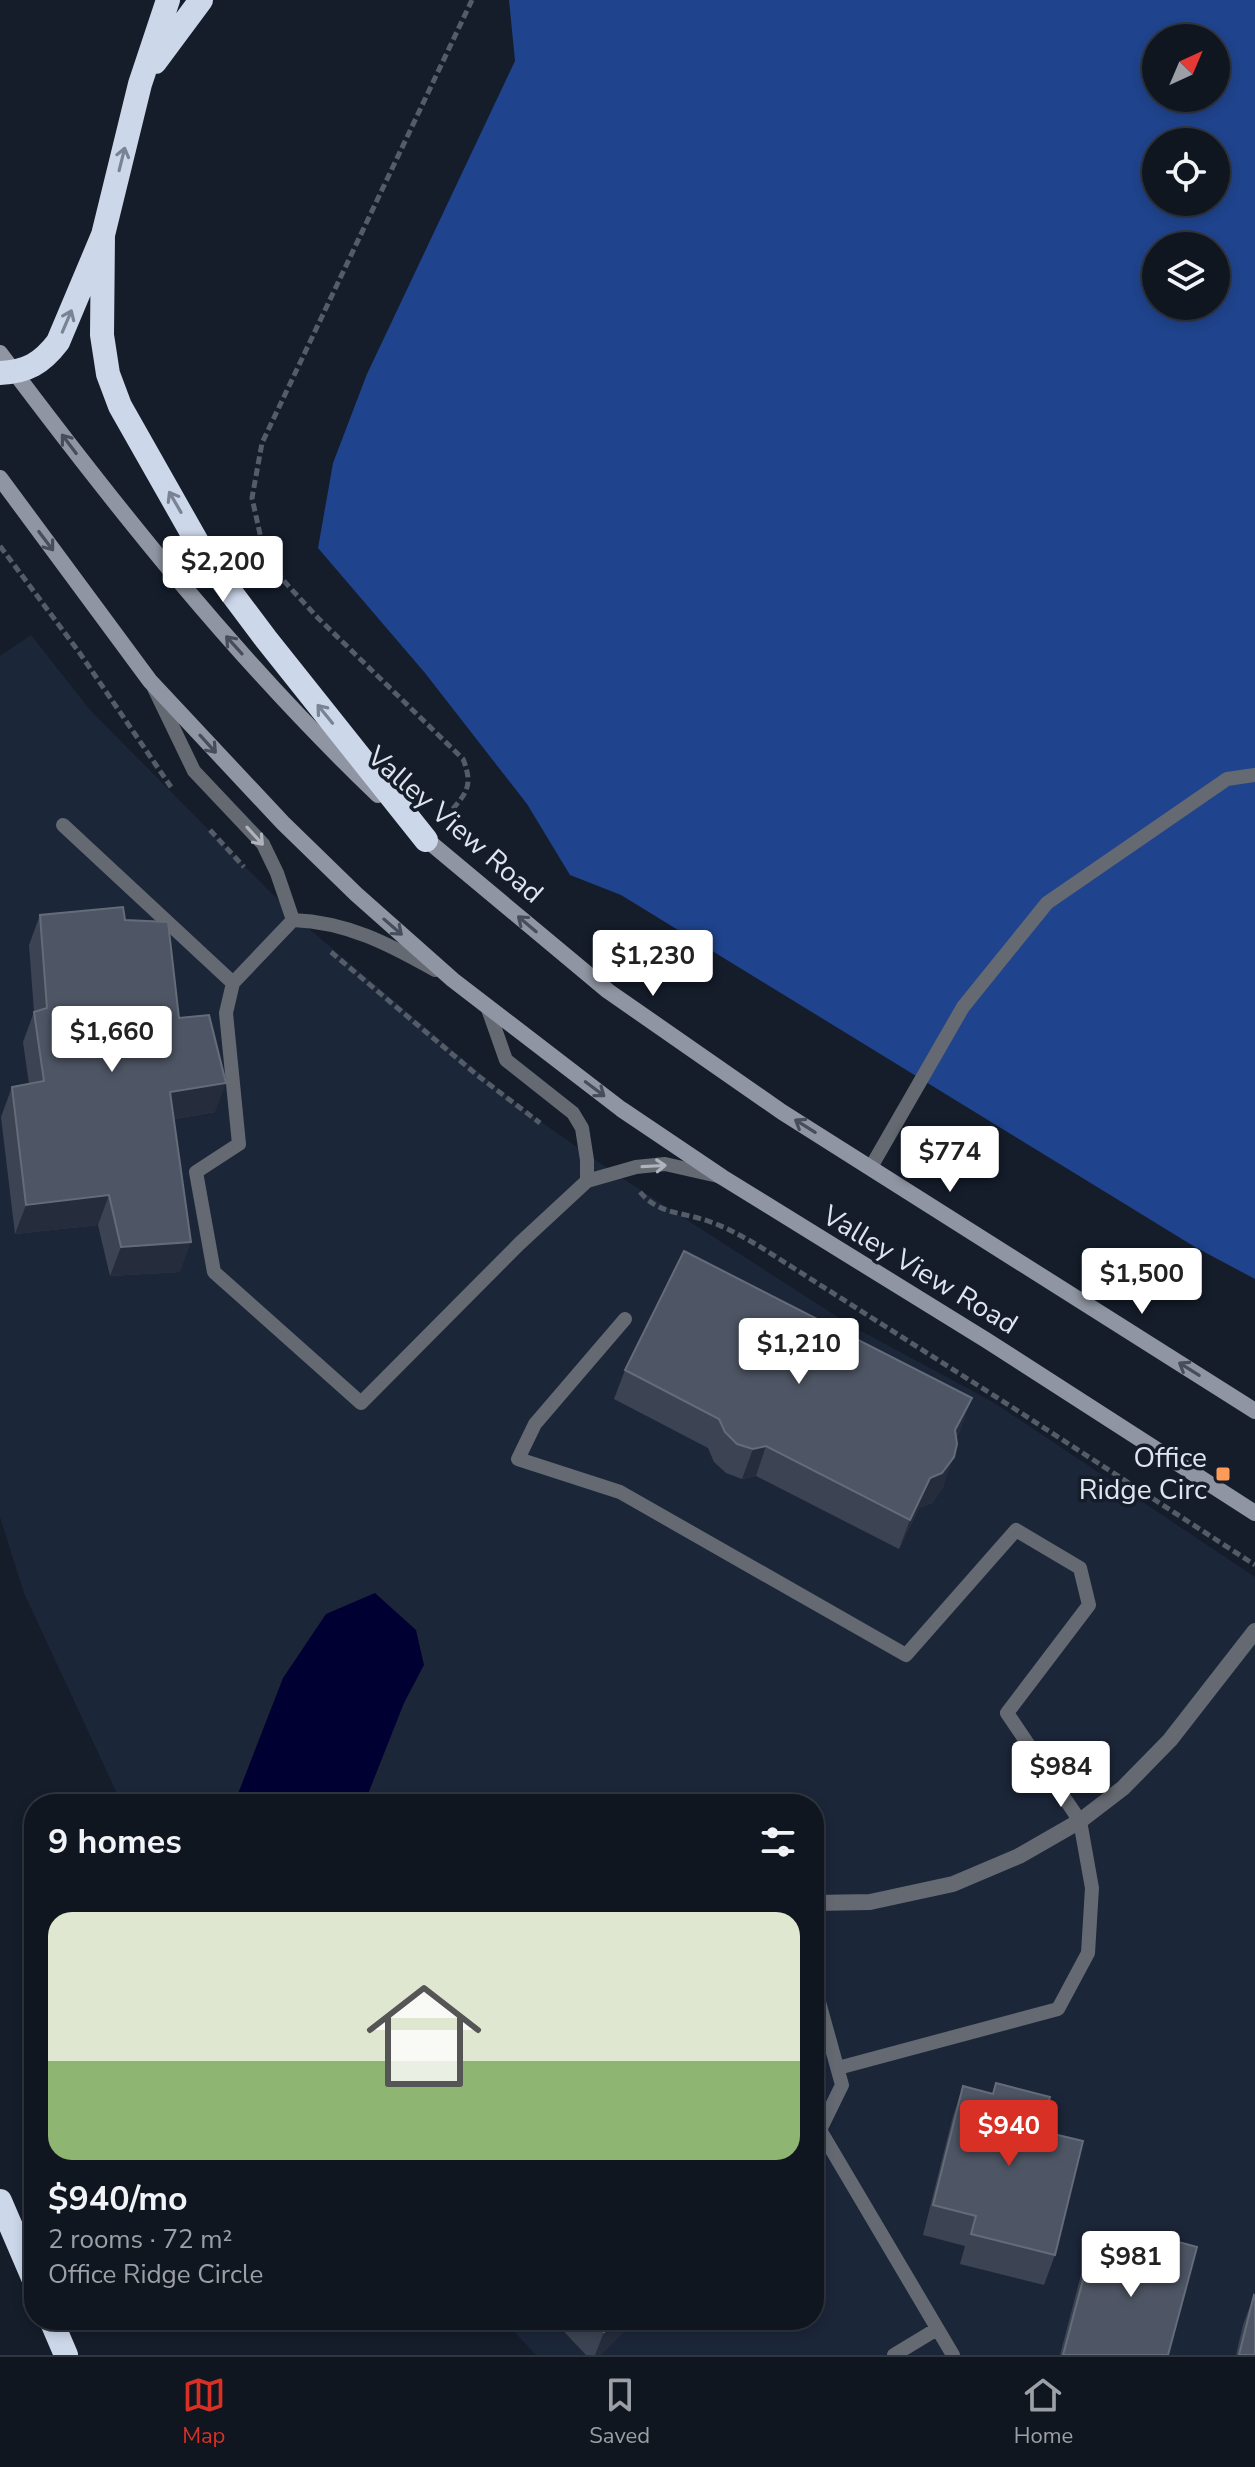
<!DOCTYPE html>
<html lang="en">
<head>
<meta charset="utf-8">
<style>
	:root { --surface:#101620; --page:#191f29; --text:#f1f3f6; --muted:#9c9fa5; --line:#30353e; --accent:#d93025 }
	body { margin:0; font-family:"Nunito Sans",sans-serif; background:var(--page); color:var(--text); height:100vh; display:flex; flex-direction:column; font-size:30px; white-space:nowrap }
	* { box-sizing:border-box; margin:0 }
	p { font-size:26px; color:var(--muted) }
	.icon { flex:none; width:44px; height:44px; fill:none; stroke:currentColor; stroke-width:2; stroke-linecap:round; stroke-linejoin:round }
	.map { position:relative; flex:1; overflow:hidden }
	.side { position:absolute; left:24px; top:1794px; width:800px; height:536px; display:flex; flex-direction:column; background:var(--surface); border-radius:32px; box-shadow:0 4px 12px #0003,0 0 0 2px var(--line) }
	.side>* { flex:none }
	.needle { width:52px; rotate:44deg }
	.buttons { position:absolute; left:1142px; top:24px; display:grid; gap:16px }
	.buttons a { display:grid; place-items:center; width:88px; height:88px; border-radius:50%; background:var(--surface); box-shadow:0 4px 12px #0003,0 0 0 2px var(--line); font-size:40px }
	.price { position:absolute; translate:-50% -68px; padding:0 18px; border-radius:8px; background:#fff; color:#222; font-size:26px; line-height:52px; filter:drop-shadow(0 2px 4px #0008) }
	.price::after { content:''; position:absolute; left:50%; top:48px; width:24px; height:18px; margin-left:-12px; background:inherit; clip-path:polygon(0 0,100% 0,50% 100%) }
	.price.active { background:var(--accent); color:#fff }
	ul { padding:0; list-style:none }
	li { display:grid; align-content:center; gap:16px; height:424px; padding:0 24px }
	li+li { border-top:2px solid var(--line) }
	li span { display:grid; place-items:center; height:248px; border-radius:24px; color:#555 }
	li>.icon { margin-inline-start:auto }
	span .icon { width:144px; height:144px; fill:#fffc; stroke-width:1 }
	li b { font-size:34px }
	h2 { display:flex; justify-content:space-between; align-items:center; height:96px; padding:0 24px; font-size:34px }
	.tab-bar { display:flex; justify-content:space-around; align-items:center; height:112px; border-top:2px solid var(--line); background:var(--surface); font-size:22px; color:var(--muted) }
	.tab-bar a { display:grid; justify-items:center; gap:4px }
	.tab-bar .active { color:var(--accent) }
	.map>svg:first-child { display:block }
</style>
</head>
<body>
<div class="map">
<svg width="1255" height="2355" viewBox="0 0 1255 2355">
	<rect width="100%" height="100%" fill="#151d2b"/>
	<path fill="#1c2639" d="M31 635 90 710 295 917 520 1107 611 1171 850 1325 993 1402 1255 1577V2355H536L503 2320H814V1804H122L24 1593 0 1517V656Z"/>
	<path fill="#1f438c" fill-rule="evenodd" d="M509 0H1255V1279L1195 1247 621 895 570 875 527 804 425 673 318 548 333 463 367 374 515 61ZM1156 38H1216V98H1156ZM1156 142H1216V202H1156ZM1156 246H1216V306H1156Z"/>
	<path fill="#003" d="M375 1593 416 1630 424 1665 404 1703 364 1804H234L283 1678 326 1614Z"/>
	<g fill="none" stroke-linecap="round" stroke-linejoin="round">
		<path stroke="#545c68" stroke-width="5" stroke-dasharray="8 4" stroke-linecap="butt" d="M0 546 79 652 171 787
			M445 818C464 795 475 789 463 759L318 618 282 579 262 543 252 498 262 443 472 0
			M210 830 244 867
			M331 952 477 1075 540 1123
			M640 1192C658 1214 682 1212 708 1221 726 1227 743 1237 759 1246L1015 1409 1255 1565"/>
		<path stroke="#656971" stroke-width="14" d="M154 688 194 771 263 844 277 873 293 920
			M63 825 233 983 293 920C347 922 389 944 435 970
			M233 983 226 1013 239 1144 196 1172 214 1272 361 1403 519 1244 587 1181 636 1167 665 1164 718 1176
			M488 1009 506 1060 573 1113 582 1128 587 1160V1181
			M871 1167 963 1007 1047 903 1227 779 1255 775
			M625 1319 535 1424 518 1459 620 1492 906 1655 1016 1530 1080 1568 1089 1605 1007 1713 1080 1821 1092 1888 1088 1953 1058 2009 838 2068
			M814 1984 842 2085 820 2130 953 2355
			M894 2355 937 2329"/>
		<path stroke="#656971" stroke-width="16" d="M814 1903 870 1902 953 1884 1019 1856 1080 1821 1123 1788 1170 1740 1255 1631"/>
		<path stroke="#8f95a2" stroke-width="16" d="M0 353C117 509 236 659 378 795
			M0 478 150 681 283 823 356 894 453 980 621 1109 722 1177 986 1340 1255 1513
			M421 835 608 991 782 1112 1255 1411"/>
		<path stroke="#ccd7ea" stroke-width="24" d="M155 62 201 0
			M103 235 102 335 108 374 120 406 209 563 266 639 426 840
			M0 373C27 372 42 363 58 342L103 235 140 84 168 0
			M0 2201 34 2280
			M51 2320 66 2355"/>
	</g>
	<path fill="#3c4453" d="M40 915 125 920 179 1018 215 1112 174 1119 180 1272 110 1276 98 1225 15 1234 1 1117 12 1087 29 1084 23 1042 34 1012 29 945Z
		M625 1370 961 1428 956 1438 943 1487 932 1503 919 1508 899 1549 756 1476 742 1479 726 1473 714 1462 708 1448 614 1399Z
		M996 2083 1041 2131 1055 2255 1044 2285 960 2264 965 2246 923 2235 953 2116 963 2086 992 2094Z
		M1092 2246 1168 2355H1060L1081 2275Z
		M1254 2295 1255 2355H1236L1243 2325Z
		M553 2320H635L600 2355H586Z"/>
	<path fill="#252d3c" d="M226 1083 215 1112 160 1121 170 1092Z
		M109 1195 98 1225 15 1234 26 1205Z
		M191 1242 180 1272 110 1276 121 1247Z
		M972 1398 961 1428 944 1460 955 1430Z
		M766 1446 756 1476 742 1479 753 1449Z
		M954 1457 943 1487 932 1503 919 1508 899 1549 910 1520 930 1478Z
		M616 2320H635L600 2355H595L604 2332Z"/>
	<path fill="#4e5564" stroke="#646c79" stroke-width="2" d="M123 907 125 920 168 922 179 1018 209 1015 226 1083 170 1092 191 1242 121 1247 109 1195 26 1205 12 1087 44 1081 34 1012 47 1008 40 915Z
		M684 1251 972 1398 955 1430 957 1444 954 1457 942 1473 930 1478 910 1520 766 1446 753 1449 737 1444 725 1432 719 1419 625 1370Z
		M996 2083 1050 2097 1041 2131 1083 2141 1055 2255 971 2234 976 2216 933 2205 963 2086 993 2094Z
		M1141 2232 1197 2247 1168 2355H1063L1092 2246 1127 2255Z
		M1254 2295 1255 2296V2355H1239Z
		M592 2320H616L604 2332Z"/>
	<defs><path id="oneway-shaft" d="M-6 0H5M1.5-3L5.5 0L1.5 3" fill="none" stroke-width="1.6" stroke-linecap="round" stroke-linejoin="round" transform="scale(2)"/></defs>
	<g stroke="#7a8394">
		<use href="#oneway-shaft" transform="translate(122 159) rotate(-76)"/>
		<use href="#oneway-shaft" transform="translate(67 321) rotate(-67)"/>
		<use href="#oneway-shaft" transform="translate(175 502) rotate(-120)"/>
		<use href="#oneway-shaft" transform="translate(325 714) rotate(-129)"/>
	</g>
	<g stroke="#464d5b">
		<use href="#oneway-shaft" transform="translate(69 444) rotate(-127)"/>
		<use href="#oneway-shaft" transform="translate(46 541) rotate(53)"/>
		<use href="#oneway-shaft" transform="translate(234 645) rotate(-132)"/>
		<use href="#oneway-shaft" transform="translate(208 744) rotate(48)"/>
		<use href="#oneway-shaft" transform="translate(527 924) rotate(-140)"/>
		<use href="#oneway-shaft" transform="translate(393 927) rotate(41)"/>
		<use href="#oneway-shaft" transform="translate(595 1089) rotate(37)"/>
		<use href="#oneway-shaft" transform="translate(805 1126) rotate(-148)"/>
		<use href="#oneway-shaft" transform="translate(1189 1369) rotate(-148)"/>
	</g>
	<g stroke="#aeb3bd">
		<use href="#oneway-shaft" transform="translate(255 836) rotate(48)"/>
		<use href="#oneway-shaft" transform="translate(654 1166) rotate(-3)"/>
	</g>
	<rect fill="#fe9b59" stroke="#151d2b" stroke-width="3" x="1215" y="1466" width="16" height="16" rx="4"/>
	<g text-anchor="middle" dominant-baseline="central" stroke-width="7" stroke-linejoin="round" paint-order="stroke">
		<g font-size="28" fill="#dfe5ef" stroke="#151d2b">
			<text transform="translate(455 825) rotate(41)">Valley View Road</text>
			<text transform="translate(920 1270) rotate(31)">Valley View Road</text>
		</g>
		<g font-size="28" fill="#dfe5ef" stroke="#151d2b" text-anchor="end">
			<text x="1207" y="1458">Office<tspan x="1207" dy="32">Ridge Circ</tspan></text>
		</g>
	</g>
</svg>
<div class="buttons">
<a><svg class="needle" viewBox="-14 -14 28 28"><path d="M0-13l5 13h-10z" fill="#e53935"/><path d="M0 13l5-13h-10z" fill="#9c9fa5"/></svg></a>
<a><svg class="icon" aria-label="locate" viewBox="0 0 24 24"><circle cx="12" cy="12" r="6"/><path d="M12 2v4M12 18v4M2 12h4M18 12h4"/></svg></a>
<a><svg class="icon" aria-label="layers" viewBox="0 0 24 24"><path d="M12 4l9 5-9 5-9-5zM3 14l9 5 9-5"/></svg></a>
</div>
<b class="price" style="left:223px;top:604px">$2,200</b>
<b class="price" style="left:653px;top:998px">$1,230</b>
<b class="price" style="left:112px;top:1074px">$1,660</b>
<b class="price" style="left:950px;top:1194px">$774</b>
<b class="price" style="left:1142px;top:1316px">$1,500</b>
<b class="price" style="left:799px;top:1386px">$1,210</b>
<b class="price" style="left:1061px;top:1809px">$984</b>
<b class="price active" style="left:1009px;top:2168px">$940</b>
<b class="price" style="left:1131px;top:2299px">$981</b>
<section class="side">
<h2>9 homes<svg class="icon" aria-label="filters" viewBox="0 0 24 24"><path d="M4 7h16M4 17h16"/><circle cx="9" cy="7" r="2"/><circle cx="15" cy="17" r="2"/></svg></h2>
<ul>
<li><span style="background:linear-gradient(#dfe7d0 60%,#8fb573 0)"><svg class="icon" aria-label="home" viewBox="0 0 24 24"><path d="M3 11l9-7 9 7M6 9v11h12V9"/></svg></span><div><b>$940/mo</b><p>2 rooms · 72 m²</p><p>Office Ridge Circle</p></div></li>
</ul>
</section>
</div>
<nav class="tab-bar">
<a class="active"><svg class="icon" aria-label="map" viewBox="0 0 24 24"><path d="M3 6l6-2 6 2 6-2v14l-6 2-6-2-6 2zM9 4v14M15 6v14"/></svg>Map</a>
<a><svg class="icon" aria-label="saved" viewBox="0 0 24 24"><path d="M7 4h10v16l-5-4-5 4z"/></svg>Saved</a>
<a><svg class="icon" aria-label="home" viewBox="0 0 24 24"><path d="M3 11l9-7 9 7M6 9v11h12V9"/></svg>Home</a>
</nav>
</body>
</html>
